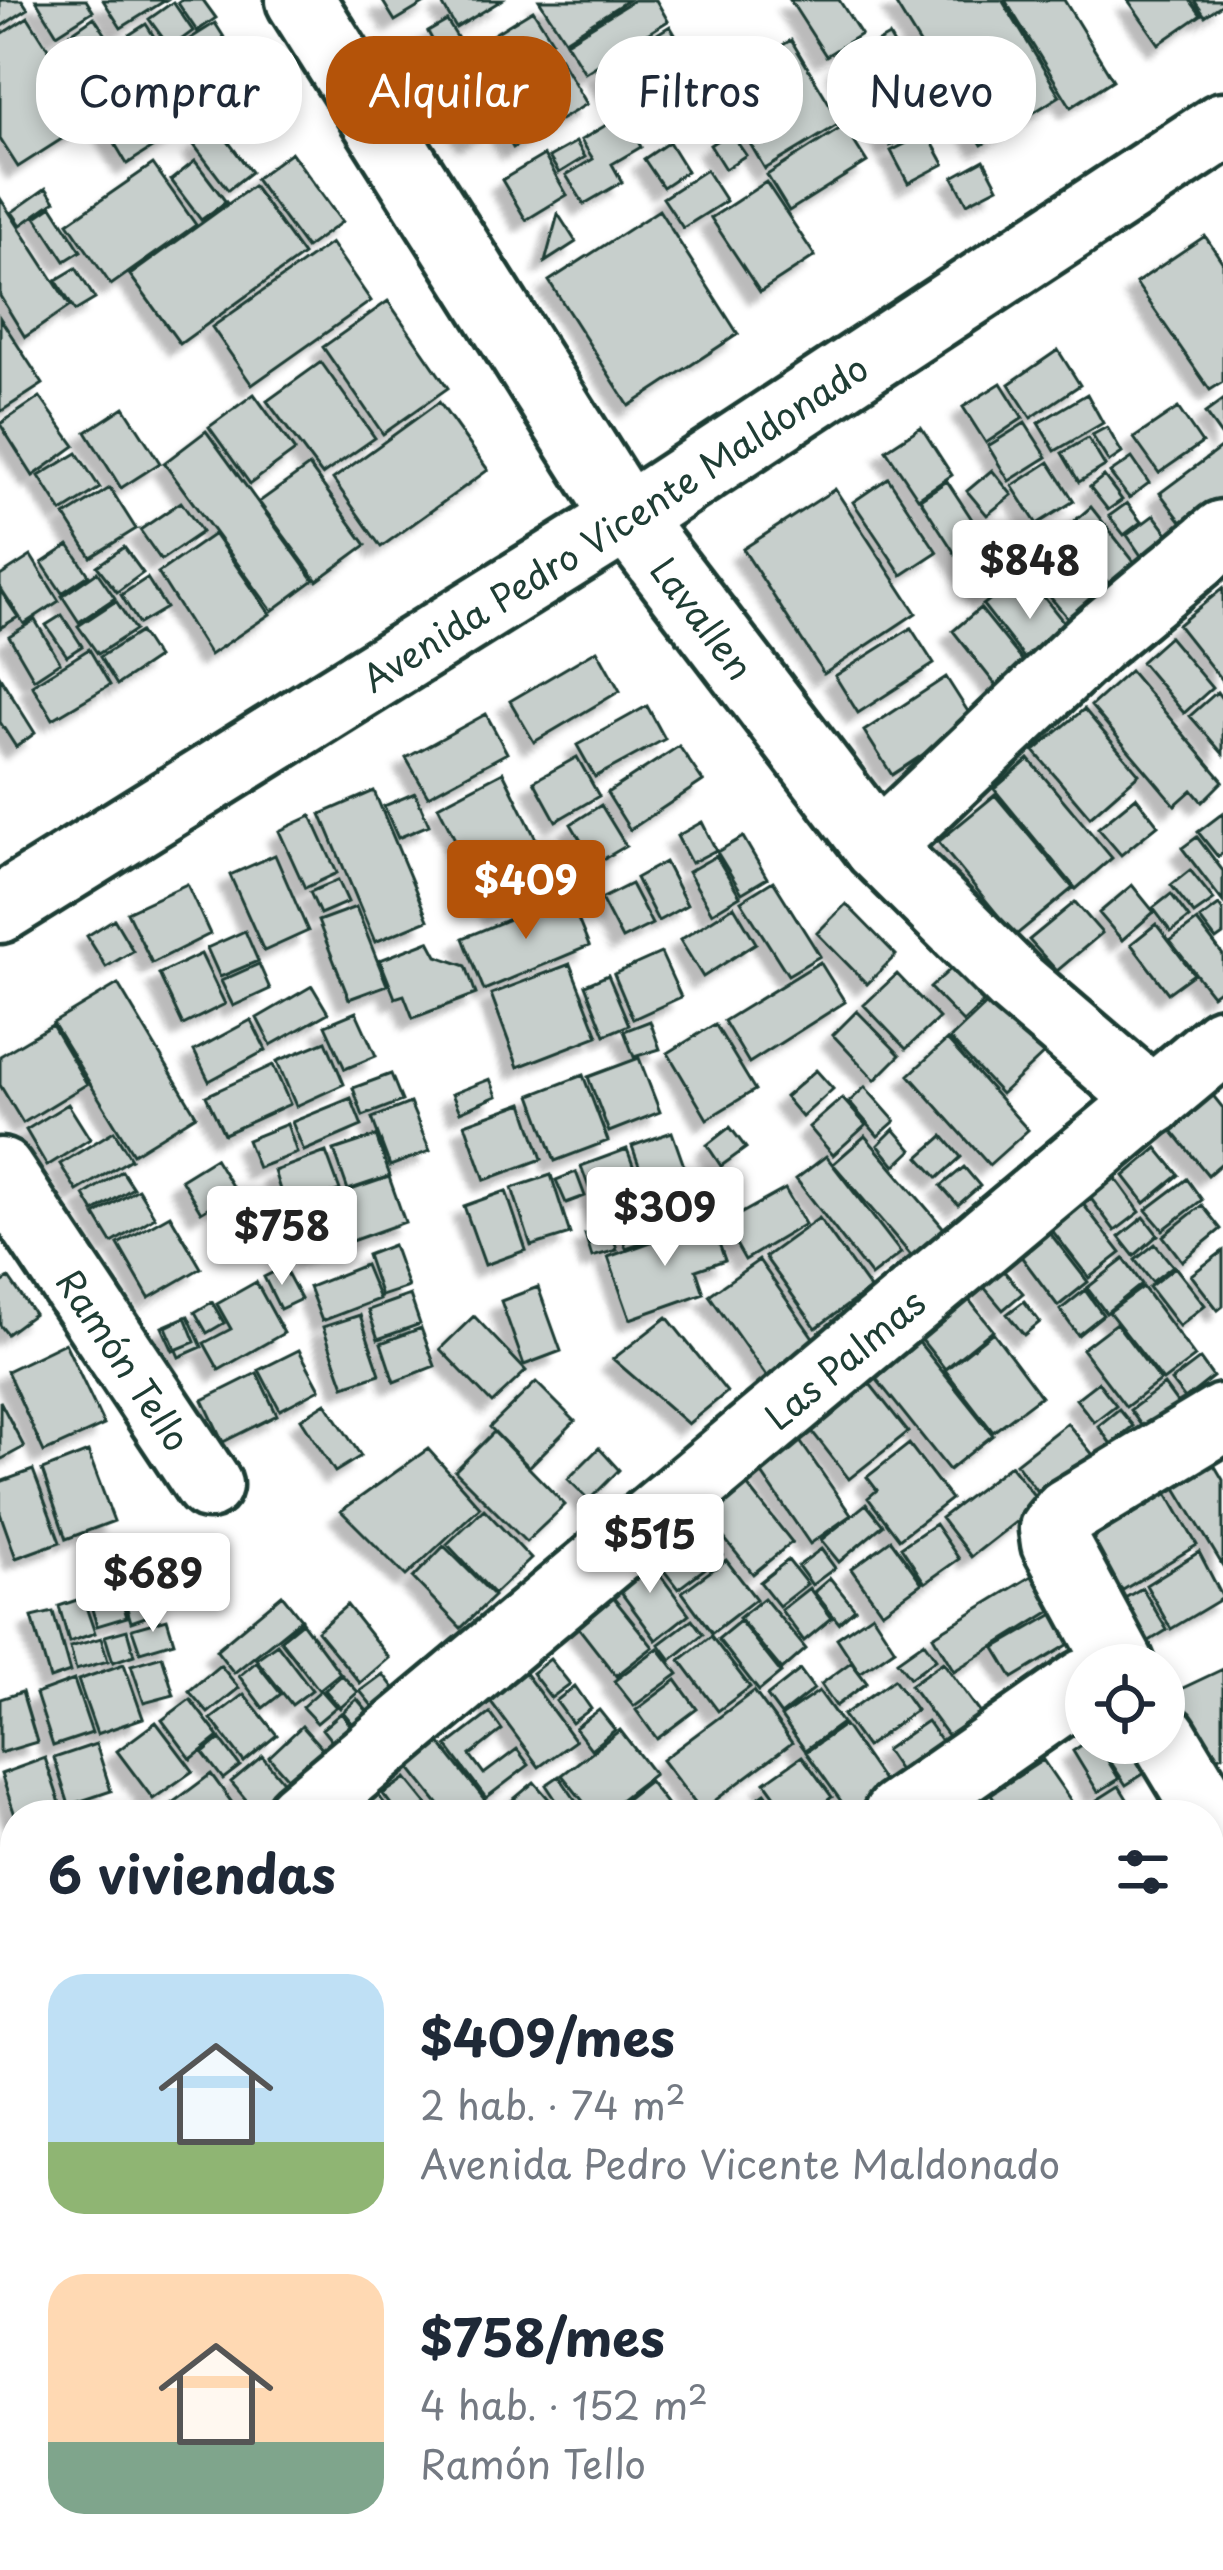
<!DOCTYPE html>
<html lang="es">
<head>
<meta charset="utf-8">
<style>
	:root { --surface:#fff; --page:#f6f6f7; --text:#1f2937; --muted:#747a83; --accent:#b45309 }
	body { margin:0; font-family:"Playpen Sans",sans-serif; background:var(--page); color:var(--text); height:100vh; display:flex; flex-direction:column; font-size:45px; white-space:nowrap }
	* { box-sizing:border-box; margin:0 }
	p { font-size:39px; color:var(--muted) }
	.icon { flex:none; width:66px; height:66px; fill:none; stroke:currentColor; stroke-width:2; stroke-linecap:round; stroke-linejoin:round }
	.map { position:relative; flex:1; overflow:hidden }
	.side { position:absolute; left:0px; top:1800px; width:1224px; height:771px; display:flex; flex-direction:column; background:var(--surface); border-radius:48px 48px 0 0; box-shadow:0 6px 18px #0003 }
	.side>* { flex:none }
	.hud { position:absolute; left:36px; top:36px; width:1152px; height:108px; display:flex; gap:24px }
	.fabs { position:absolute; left:1065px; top:1644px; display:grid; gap:24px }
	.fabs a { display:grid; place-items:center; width:120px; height:120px; border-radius:50%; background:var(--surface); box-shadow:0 6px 18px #0003; font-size:60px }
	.price { position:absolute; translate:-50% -102px; padding:0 27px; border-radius:12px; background:#fff; color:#222; font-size:39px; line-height:78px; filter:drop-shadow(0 3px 6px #0008) }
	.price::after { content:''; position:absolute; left:50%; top:72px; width:36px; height:27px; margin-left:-18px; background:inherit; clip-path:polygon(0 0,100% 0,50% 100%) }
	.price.active { background:var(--accent); color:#fff }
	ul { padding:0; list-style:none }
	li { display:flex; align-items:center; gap:36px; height:300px; padding:0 48px }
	li span { display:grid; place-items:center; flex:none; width:336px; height:240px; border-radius:36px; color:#555 }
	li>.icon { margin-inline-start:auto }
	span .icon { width:144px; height:144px; fill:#fffc; stroke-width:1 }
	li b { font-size:51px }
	h2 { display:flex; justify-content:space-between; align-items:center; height:144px; padding:0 48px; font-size:51px }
	.tag { padding:0 42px; border-radius:48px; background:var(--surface); box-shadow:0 6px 18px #0003; font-size:42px; line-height:108px }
	.tag.active { background:var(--accent); color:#fff }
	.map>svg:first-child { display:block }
</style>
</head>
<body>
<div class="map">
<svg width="1223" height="2570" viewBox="0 0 1223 2570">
	<defs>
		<filter id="shadow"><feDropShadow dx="-11" dy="11" stdDeviation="3" flood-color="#0004"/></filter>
	</defs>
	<rect width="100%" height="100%" fill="#fff"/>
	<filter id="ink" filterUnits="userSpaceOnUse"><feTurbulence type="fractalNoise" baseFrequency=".00833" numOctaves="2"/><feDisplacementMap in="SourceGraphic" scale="24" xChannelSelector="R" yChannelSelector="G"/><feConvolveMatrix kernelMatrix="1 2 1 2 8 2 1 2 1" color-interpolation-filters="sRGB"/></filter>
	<g filter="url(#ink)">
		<path fill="#c7cfcc" stroke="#1f3d34" stroke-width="3" filter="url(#shadow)" d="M0 0H22L28 9 0 27Z
			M36 0H86L93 11 57 34Z
			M103 0H166L121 28Z
			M182 0H203L216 18 197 31 178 3Z
			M382 0H430L395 21Z
			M444 0H502L456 28 441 2Z
			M539 0H628L565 40Z
			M634 0H656L668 21 585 73 566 42Z
			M790 0H839L861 34 826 56Z
			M893 0H1002L1060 96 982 145Z
			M1005 0H1064L1113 80 1071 107Z
			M1128 0H1190L1201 15 1159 44Z
			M1194 0H1223V4L1205 16Z
			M173 2 193 31 170 48 149 19Z
			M533 10 552 40 481 84 463 53Z
			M28 17 93 119 18 167 0 139V35Z
			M94 17 108 38 71 64 57 43Z
			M447 21 462 45 442 57 428 32Z
			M215 23 253 83 127 164 90 102Z
			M146 24 163 51 132 70 115 44Z
			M670 26 687 55 616 100 597 71Z
			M889 36 911 74 890 88 867 48Z
			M791 40 841 123 765 169 716 86Z
			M110 44 128 73 88 99 68 71Z
			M863 51 885 89 861 103 839 65Z
			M558 55 587 104 513 148 485 99Z
			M931 64 955 104 890 146 865 106Z
			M465 82 491 127 469 139 444 95Z
			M623 115 641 147 612 164 622 182 584 204 566 175 593 159 581 140Z
			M844 126 867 162 789 211 767 175Z
			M218 128 251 172 228 190 194 145Z
			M730 132 746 155 725 169 710 145Z
			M927 133 944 164 908 183 891 151Z
			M576 142 585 157 559 173 549 157Z
			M669 142 687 171 663 187 644 159Z
			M291 152 342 222 306 248 255 179Z
			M544 155 567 195 526 220 502 180Z
			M984 160 998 187 967 203 953 177Z
			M195 161 226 202 201 220 171 180Z
			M153 164 196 225 111 285 68 223Z
			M706 170 726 201 683 228 663 198Z
			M766 182 815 256 760 292 711 218Z
			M253 186 303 255 180 344 130 275Z
			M46 188 55 201 21 225 12 212Z
			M0 198 70 306 25 337 0 296Z
			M52 206 81 251 65 261 36 217Z
			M659 210 738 334 629 406 549 281Z
			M558 214 576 242 545 262Z
			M1205 236 1223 263V382L1210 390 1136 283Z
			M331 243 371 301 252 385 212 327Z
			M76 268 95 299 75 311 56 280Z
			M388 301 448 388 383 434 323 347Z
			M0 318 43 384 0 412Z
			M1058 350 1080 385 1031 418 1009 384Z
			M321 362 375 438 322 475 267 401Z
			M1001 383 1023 418 986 443 963 407Z
			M254 394 295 451 250 484 209 427Z
			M1087 394 1103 423 1055 451 1038 423Z
			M40 397 75 446 33 476 0 424Z
			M1223 400V438L1205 413Z
			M439 402 488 470 381 547 333 479Z
			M124 407 160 463 121 488 86 432Z
			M1178 408 1202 443 1159 473 1134 438Z
			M1025 423 1047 457 1009 481 988 446Z
			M921 427 952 475 918 498 886 450Z
			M1107 427 1122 453 1109 462 1092 435Z
			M206 431 314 580 272 611 164 463Z
			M1088 438 1105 466 1079 482 1062 453Z
			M1223 446V500L1186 528 1160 493Z
			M77 453 100 488 62 512 39 476Z
			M1132 458 1149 483 1129 498 1110 473Z
			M1049 462 1074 501 1037 524 1012 486Z
			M309 466 366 545 317 581 259 502Z
			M992 470 1012 495 987 515 967 491Z
			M1104 476 1122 500 1108 510 1090 487Z
			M888 478 937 552 902 575 853 502Z
			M947 481 1011 579 983 597 920 499Z
			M110 488 136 529 91 557 65 516Z
			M835 489 916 613 824 674 743 549Z
			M181 502 202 532 161 560 140 530Z
			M1127 503 1141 522 1124 535 1109 516Z
			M1091 507 1135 563 1109 584 1065 529Z
			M1154 515 1173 540 1144 560 1127 535Z
			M214 534 270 614 210 655 158 573Z
			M1059 540 1108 599 1075 627 1026 568Z
			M69 545 89 575 62 593 42 563Z
			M124 547 143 573 117 592 97 566Z
			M31 556 59 601 24 624 0 587V576Z
			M97 572 115 598 79 622 62 596Z
			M1024 572 1077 639 1035 672 983 605Z
			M147 578 166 608 139 624 121 595Z
			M1223 588V682L1178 625Z
			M0 590 18 617 0 628Z
			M116 601 135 630 98 654 78 626Z
			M980 608 1034 675 1006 698 953 631Z
			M62 615 82 646 67 656 46 625Z
			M35 620 60 662 34 679 9 636Z
			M911 628 934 664 858 713 835 676Z
			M140 632 157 658 117 685 100 657Z
			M1169 637 1212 688 1184 713 1141 662Z
			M89 649 110 685 53 719 32 685Z
			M597 650 620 691 534 742 510 701Z
			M1130 671 1223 781 1202 802 1192 790 1175 805 1091 706Z
			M0 677 35 733 16 747 0 722Z
			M946 677 974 721 892 775 864 731Z
			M1217 692 1223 700V754L1190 716Z
			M647 706 665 739 595 777 577 745Z
			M1084 709 1139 774 1090 817 1034 751Z
			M486 714 507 753 428 796 406 758Z
			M679 746 703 781 630 830 607 793Z
			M577 757 599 796 556 821 534 781Z
			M1029 759 1112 858 1076 889 994 789Z
			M503 772 536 839 471 871 438 806Z
			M374 791 428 920 375 942 321 814Z
			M415 793 429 825 398 838 384 806Z
			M995 795 1073 888 1015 936 938 842Z
			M1136 797 1158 825 1121 855 1098 828Z
			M601 805 626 846 595 864 571 824Z
			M1223 813V853L1218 857 1198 832Z
			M311 816 337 873 305 888 279 831Z
			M702 822 716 850 691 863 677 836Z
			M743 837 767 878 742 893 717 852Z
			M1197 837 1223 871V902L1182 848Z
			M540 850 556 884 495 914 479 880Z
			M275 855 308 931 264 951 230 875Z
			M716 856 740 896 712 913 688 872Z
			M665 862 687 905 658 921 636 878Z
			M1190 870 1214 900 1194 914 1171 885Z
			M338 880 348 902 320 914 310 892Z
			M773 881 820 956 788 975 741 901Z
			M187 884 210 934 152 963 127 912Z
			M631 884 652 924 622 939 601 899Z
			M1132 885 1154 912 1122 940 1099 913Z
			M1171 894 1189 918 1171 932 1153 908Z
			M568 895 589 946 484 990 463 938Z
			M1075 902 1102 933 1057 971 1029 940Z
			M846 904 896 955 867 984 817 933Z
			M1219 905 1223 911V935L1216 940 1200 919Z
			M734 906 756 943 703 977 680 940Z
			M356 907 387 985 349 999 318 921Z
			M114 919 133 951 106 967 87 936Z
			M1197 921 1223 955V987L1212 995 1170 941Z
			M1156 924 1194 974 1168 993 1131 944Z
			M245 931 258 961 220 977 207 948Z
			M429 941 437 956 466 966 476 994 413 1018 404 995 395 998 380 960Z
			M661 953 681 997 633 1019 614 974Z
			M968 953 999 988 963 1022 930 988Z
			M201 954 225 1004 183 1025 159 974Z
			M820 962 845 1002 749 1063 724 1021Z
			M259 964 270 989 233 1006 221 981Z
			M570 964 598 1036 518 1067 491 994Z
			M897 974 939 1018 906 1049 864 1005Z
			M608 975 629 1025 605 1035 585 985Z
			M118 984 196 1115 133 1154 53 1023Z
			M312 986 328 1013 271 1045 257 1018Z
			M995 996 1047 1051 1001 1094 950 1039Z
			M857 1011 900 1055 875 1080 833 1035Z
			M356 1012 376 1056 345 1069 325 1025Z
			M251 1020 266 1050 209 1081 194 1051Z
			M650 1021 660 1049 634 1057 624 1031Z
			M715 1024 755 1090 707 1119 668 1053Z
			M52 1025 87 1084 23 1123 0 1085V1056Z
			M947 1040 1028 1130 989 1165 909 1075Z
			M326 1041 344 1084 296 1106 277 1061Z
			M639 1058 660 1112 609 1132 588 1077Z
			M273 1065 290 1104 224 1134 206 1096Z
			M816 1070 833 1089 802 1117 785 1097Z
			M391 1074 402 1101 363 1116 353 1088Z
			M583 1075 608 1141 555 1161 531 1095Z
			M490 1079 497 1096 460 1112 452 1094Z
			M1203 1083 1223 1108V1162L1208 1175 1160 1116Z
			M865 1087 895 1121 878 1136 849 1102Z
			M351 1098 362 1126 304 1151 292 1122Z
			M842 1098 866 1125 833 1155 809 1127Z
			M410 1103 430 1151 390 1166 372 1118Z
			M523 1103 542 1159 485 1180 465 1124Z
			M68 1104 90 1139 47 1166 26 1130Z
			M287 1124 297 1153 258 1168 247 1140Z
			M730 1127 746 1148 721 1166 707 1145Z
			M894 1129 912 1150 895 1166 878 1145Z
			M114 1131 131 1159 77 1191 60 1164Z
			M672 1132 689 1180 649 1193 632 1146Z
			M376 1136 390 1176 348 1190 334 1150Z
			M865 1136 947 1232 916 1261 833 1164Z
			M943 1136 961 1157 938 1178 919 1157Z
			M1157 1148 1179 1175 1145 1203 1124 1176Z
			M627 1149 645 1198 599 1215 581 1166Z
			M326 1152 340 1190 286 1209 274 1171Z
			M826 1156 901 1253 871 1276 796 1179Z
			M215 1158 235 1191 201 1212 181 1179Z
			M964 1167 980 1186 958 1205 941 1186Z
			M1108 1168 1140 1212 1115 1231 1083 1188Z
			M122 1171 133 1188 94 1212 84 1195Z
			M576 1172 585 1196 566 1203 556 1180Z
			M551 1175 570 1234 531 1246 512 1188Z
			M389 1177 405 1222 343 1244 327 1198Z
			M1187 1179 1202 1200 1163 1230 1146 1210Z
			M138 1189 155 1217 112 1243 95 1215Z
			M785 1189 805 1224 745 1260 724 1223Z
			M682 1190 693 1225 626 1248 613 1214Z
			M506 1191 526 1250 485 1265 464 1206Z
			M1076 1195 1121 1253 1089 1278 1044 1220Z
			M323 1201 339 1245 307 1256 291 1211Z
			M1202 1205 1221 1229 1182 1261 1163 1236Z
			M170 1215 201 1268 149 1298 118 1244Z
			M1144 1217 1158 1235 1134 1256 1119 1237Z
			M819 1218 870 1289 816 1328 765 1257Z
			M711 1221 725 1260 696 1270 704 1293 630 1319 608 1257Z
			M611 1227 617 1250 592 1257 585 1234Z
			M1046 1228 1088 1282 1058 1306 1017 1251Z
			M1155 1244 1173 1266 1152 1282 1135 1260Z
			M393 1245 408 1287 381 1296 367 1255Z
			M1223 1251V1306L1218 1310 1191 1275Z
			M1124 1259 1142 1284 1106 1313 1087 1288Z
			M759 1260 816 1342 767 1377 709 1295Z
			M365 1265 379 1299 322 1321 309 1287Z
			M284 1267 301 1299 280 1309 264 1277Z
			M1175 1267 1205 1305 1179 1326 1149 1287Z
			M1002 1269 1023 1293 1003 1310 983 1286Z
			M9 1278 34 1314 7 1334 0 1325V1284Z
			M954 1281 993 1330 945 1369 906 1320Z
			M256 1282 284 1333 219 1370 204 1343 231 1329 217 1304Z
			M538 1287 561 1351 524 1365 501 1301Z
			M1143 1287 1195 1357 1163 1381 1109 1312Z
			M1085 1290 1103 1315 1078 1335 1060 1310Z
			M410 1295 420 1324 378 1339 368 1310Z
			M1024 1301 1040 1322 1024 1335 1007 1314Z
			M212 1302 224 1323 207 1333 195 1312Z
			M360 1315 380 1374 344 1386 323 1327Z
			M188 1316 202 1347 179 1357 166 1327Z
			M474 1316 526 1371 492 1403 440 1349Z
			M185 1317 195 1342 173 1351 162 1327Z
			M667 1317 727 1392 688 1424 613 1359Z
			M1116 1323 1160 1381 1126 1407 1082 1349Z
			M906 1326 993 1435 949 1470 862 1361Z
			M421 1328 435 1366 394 1382 381 1343Z
			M993 1332 1041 1396 993 1432 945 1370Z
			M65 1343 104 1425 44 1452 7 1371Z
			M299 1350 320 1389 280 1410 259 1370Z
			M1200 1359 1213 1377 1185 1399 1171 1381Z
			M859 1370 908 1432 849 1479 800 1416Z
			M257 1373 277 1415 223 1442 203 1400Z
			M536 1382 575 1421 529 1467 490 1427Z
			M1098 1382 1116 1405 1094 1422 1076 1399Z
			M1164 1385 1193 1425 1159 1450 1130 1410Z
			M0 1401 24 1447 0 1460Z
			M326 1403 361 1456 335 1472 301 1419Z
			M1119 1409 1133 1426 1111 1444 1098 1426Z
			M1067 1423 1094 1456 1041 1497 1016 1463Z
			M788 1424 851 1515 810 1544 748 1453Z
			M494 1432 565 1505 526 1542 455 1471Z
			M909 1444 951 1499 899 1539 868 1498 877 1490 867 1477Z
			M599 1448 619 1470 589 1500 568 1479Z
			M428 1449 480 1507 406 1576 341 1511Z
			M1206 1451 1223 1480V1566L1167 1473Z
			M88 1452 114 1521 66 1539 42 1470Z
			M1010 1465 1040 1503 971 1557 941 1518Z
			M33 1470 60 1542 16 1558 0 1513V1482Z
			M743 1480 792 1542 753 1574 703 1512Z
			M1163 1486 1197 1545 1118 1593 1083 1534Z
			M866 1504 883 1525 839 1562 821 1540Z
			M484 1509 531 1559 494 1594 447 1544Z
			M694 1517 723 1555 678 1589 649 1551Z
			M935 1524 959 1559 925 1583 901 1547Z
			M891 1540 922 1583 882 1612 851 1569Z
			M444 1546 494 1596 461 1628 413 1578Z
			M821 1549 835 1568 812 1585 798 1566Z
			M1199 1552 1223 1598 1171 1629 1146 1585Z
			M644 1553 689 1614 656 1640 611 1579Z
			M726 1560 756 1599 712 1633 682 1592Z
			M788 1560 807 1584 779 1606 760 1582Z
			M1043 1569 1064 1603 954 1671 933 1636Z
			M142 1571 154 1614 131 1622 118 1578Z
			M830 1578 855 1609 839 1623 814 1592Z
			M603 1585 653 1647 616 1676 567 1613Z
			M118 1587 127 1617 97 1626 88 1596Z
			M809 1588 832 1618 804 1641 781 1610Z
			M1142 1588 1167 1630 1138 1648 1113 1605Z
			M282 1595 301 1619 234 1673 216 1650Z
			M83 1598 95 1633 69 1642 59 1606Z
			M764 1598 806 1649 782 1670 739 1618Z
			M347 1605 389 1658 360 1683 317 1631Z
			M1059 1611 1076 1640 1013 1678 995 1648Z
			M53 1612 70 1672 50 1679 32 1617Z
			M872 1614 895 1649 860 1673 837 1638Z
			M167 1619 174 1642 140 1652 132 1629Z
			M692 1619 703 1634 671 1660 659 1644Z
			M740 1621 781 1673 759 1691 718 1639Z
			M302 1622 340 1673 319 1690 280 1640Z
			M127 1630 134 1655 113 1662 105 1636Z
			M711 1636 750 1687 718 1711 680 1660Z
			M101 1638 108 1661 76 1670 70 1647Z
			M924 1642 936 1659 910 1678 897 1661Z
			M277 1644 312 1690 292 1705 256 1659Z
			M658 1648 678 1674 634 1706 614 1681Z
			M162 1656 174 1695 144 1703 131 1665Z
			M550 1659 570 1684 551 1698 532 1673Z
			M516 1661 575 1741 539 1767 480 1687Z
			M256 1662 281 1694 263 1708 239 1676Z
			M851 1662 867 1683 836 1706 821 1684Z
			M943 1662 990 1726 958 1750 910 1685Z
			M124 1664 143 1718 97 1734 78 1680Z
			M220 1665 239 1688 208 1713 189 1691Z
			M1223 1669V1755L1187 1772 1164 1724V1697Z
			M800 1670 814 1689 781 1715 767 1696Z
			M383 1674 404 1701 383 1719 360 1691Z
			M342 1675 358 1692 340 1708 325 1690Z
			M894 1679 916 1710 866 1747 843 1715Z
			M74 1680 92 1733 53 1746 36 1694Z
			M676 1680 697 1709 657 1739 636 1710Z
			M575 1686 591 1709 572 1723 556 1701Z
			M321 1690 336 1707 317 1723 302 1707Z
			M754 1691 792 1743 701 1811 662 1760Z
			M819 1691 842 1723 805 1750 781 1717Z
			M22 1692 37 1742 0 1753V1699Z
			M244 1694 277 1735 244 1762 211 1719Z
			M190 1699 219 1737 191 1759 162 1720Z
			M357 1699 377 1723 362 1735 343 1712Z
			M599 1710 615 1730 591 1749 575 1728Z
			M341 1713 360 1737 341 1753 322 1729Z
			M490 1713 502 1730 470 1755 484 1774 517 1749 529 1765 486 1798 447 1746Z
			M927 1721 956 1762 913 1791 885 1750Z
			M156 1722 193 1771 153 1799 117 1751Z
			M844 1725 892 1794 863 1815H851L806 1752Z
			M302 1726 332 1760 299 1791 269 1757Z
			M620 1730 654 1774 601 1815H594L562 1775Z
			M432 1733 485 1800 466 1815H447L402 1758Z
			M220 1739 240 1766 223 1779 203 1753Z
			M1086 1742 1097 1743 1119 1779 1098 1792 1073 1751Z
			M1098 1743H1161L1170 1757 1126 1785Z
			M96 1744 111 1791 69 1805 54 1758Z
			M262 1756 291 1791 265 1815H259L231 1782Z
			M802 1756 832 1797 808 1815H789L765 1782Z
			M45 1758 62 1809 44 1815H15L1 1774Z
			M1043 1760 1080 1814 1005 1815 991 1794Z
			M211 1774 241 1815H156Z
			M559 1776 581 1808 570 1815H566L546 1785Z
			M406 1778 427 1804 413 1815H399L383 1794Z
			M649 1781 675 1815H606Z
			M534 1782 554 1805 542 1815H495Z
			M972 1785 993 1815H933Z
			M1119 1786 1134 1810 1126 1815H1106L1097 1800Z
			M372 1787 393 1815H336Z
			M1183 1788 1198 1815H1149L1146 1809Z
			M765 1793 781 1815H753L747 1806Z
			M1209 1857 1223 1865V1891L1209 1899Z
			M1223 1898V1950L1210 1958 1209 1906Z
			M1223 1956V1977L1210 1984 1209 1964Z
			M15 2111V2161L0 2166V2117Z
			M15 2190V2267L0 2257V2196Z
			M15 2297V2386L3 2392 0 2305Z
			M0 2396 15 2421V2449L0 2458Z
			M0 2473 15 2495V2525L0 2535Z
			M1223 2487V2541L1220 2543 1209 2526V2497Z
			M15 2535V2556H37L46 2570H4L0 2563V2544Z
			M58 2556H156L130 2570H65Z
			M184 2556H257L262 2568 190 2570Z
			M382 2556H485L460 2570H356Z
			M502 2556H519L527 2570H477Z
			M527 2556H557L565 2570H535Z
			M561 2556H606L616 2570H571Z
			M624 2556H667L646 2570H633Z
			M676 2556H762L767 2564 758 2570H665L662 2565Z
			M823 2556H855L865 2570H833Z
			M861 2556H924L905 2570H871Z
			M934 2556H965L975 2570H915Z
			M972 2556H1024L1006 2570H982Z
			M1052 2556H1065L1074 2570H1031Z"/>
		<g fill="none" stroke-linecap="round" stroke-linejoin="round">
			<g stroke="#1f3d34" stroke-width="75">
				<g id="minor">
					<path id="s1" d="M300 0 627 518 878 847 1015 983 1153 1101"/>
					<path d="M878 847 1094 642 1223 534"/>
					<path id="s2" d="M0 1172 208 1485"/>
					<path d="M1121 1665 1055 1543 1053 1529 1067 1512 1223 1418"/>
					<path d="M1164 1737 1223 1835"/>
					<path id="s3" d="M299 1815 1223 1041"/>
					<path d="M897 1815 1086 1683"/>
					<path d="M0 1998 15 1992"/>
					<path d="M0 2291 15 2286"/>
					<path d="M312 2556 319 2570"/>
					<path d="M798 2556 807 2570"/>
				</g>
			</g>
			<g stroke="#1f3d34" stroke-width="75">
				<g id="major">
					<path id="s4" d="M0 909 627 518 1223 126"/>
				</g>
			</g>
			<use href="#minor" stroke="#fff" stroke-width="66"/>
			<use href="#major" stroke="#fff" stroke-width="66"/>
		</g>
	</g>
	<g text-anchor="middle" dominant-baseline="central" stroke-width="12" stroke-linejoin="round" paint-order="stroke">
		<g font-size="36" fill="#1f3d34" stroke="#fff">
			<text stroke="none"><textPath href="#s4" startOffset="726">Avenida Pedro Vicente Maldonado</textPath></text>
			<text stroke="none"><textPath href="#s1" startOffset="738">Lavallen</textPath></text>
			<text stroke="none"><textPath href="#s2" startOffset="225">Ramón Tello</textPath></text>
			<text stroke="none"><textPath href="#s3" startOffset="711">Las Palmas</textPath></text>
		</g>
	</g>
</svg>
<div class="fabs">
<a><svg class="icon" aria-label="locate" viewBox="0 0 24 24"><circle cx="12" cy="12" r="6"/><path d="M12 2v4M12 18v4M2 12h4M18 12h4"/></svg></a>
</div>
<b class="price" style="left:1030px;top:622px">$848</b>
<b class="price active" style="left:526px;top:942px">$409</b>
<b class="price" style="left:665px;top:1269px">$309</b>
<b class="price" style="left:282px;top:1288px">$758</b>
<b class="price" style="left:650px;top:1596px">$515</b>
<b class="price" style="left:153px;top:1635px">$689</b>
<div class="hud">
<a class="tag">Comprar</a>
<a class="tag active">Alquilar</a>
<a class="tag">Filtros</a>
<a class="tag">Nuevo</a>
</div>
<section class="side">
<h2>6 viviendas<svg class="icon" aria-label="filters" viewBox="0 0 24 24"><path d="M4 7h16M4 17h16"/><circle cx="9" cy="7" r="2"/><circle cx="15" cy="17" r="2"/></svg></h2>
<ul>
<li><span style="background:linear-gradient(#bfe0f5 70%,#8fb573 0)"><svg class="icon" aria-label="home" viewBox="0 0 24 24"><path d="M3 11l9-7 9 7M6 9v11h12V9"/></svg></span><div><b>$409/mes</b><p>2 hab. · 74 m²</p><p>Avenida Pedro Vicente Maldonado</p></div></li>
<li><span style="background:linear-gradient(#ffd9b3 70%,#7fa58c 0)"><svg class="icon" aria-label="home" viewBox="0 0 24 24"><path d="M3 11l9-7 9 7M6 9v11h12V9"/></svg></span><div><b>$758/mes</b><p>4 hab. · 152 m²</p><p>Ramón Tello</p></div></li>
</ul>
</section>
</div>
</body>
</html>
